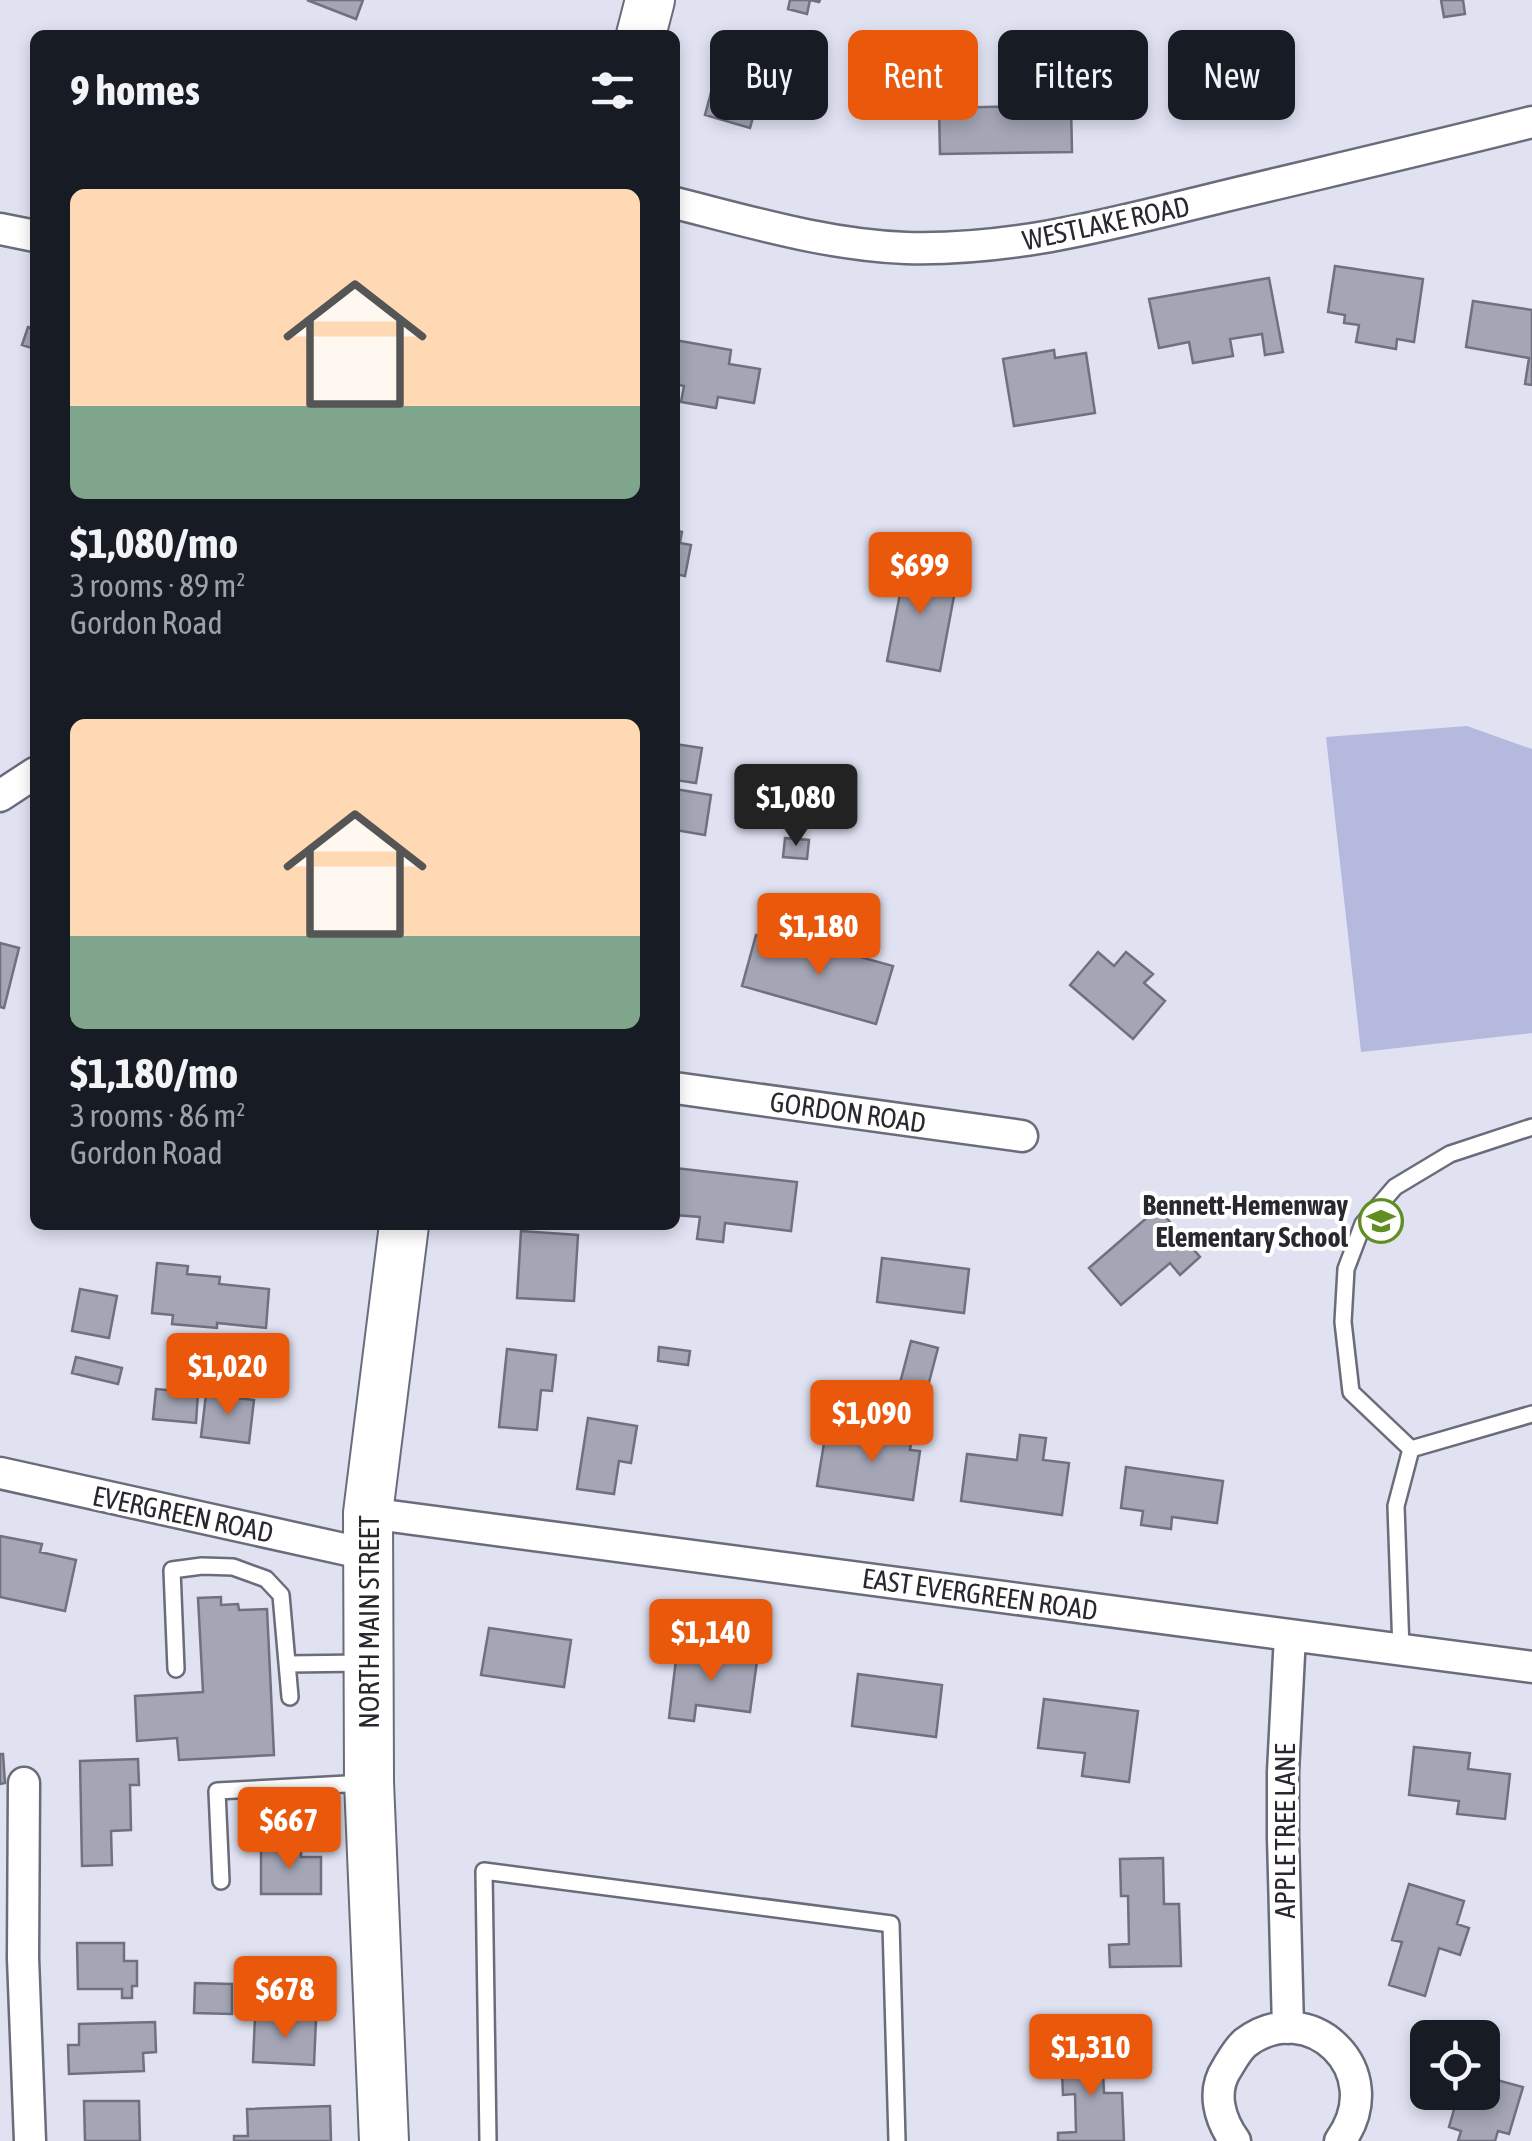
<!DOCTYPE html>
<html lang="en">
<head>
<meta charset="utf-8">
<style>
	:root { --surface:#171b24; --page:#242831; --text:#f1f3f6; --muted:#9ea1a6; --accent:#ea580c }
	body { margin:0; font-family:"Asap Condensed",sans-serif; background:var(--page); color:var(--text); height:100vh; display:flex; flex-direction:column; font-size:38px; white-space:nowrap }
	* { box-sizing:border-box; margin:0 }
	p { font-size:32px; color:var(--muted) }
	.icon { flex:none; width:55px; height:55px; fill:none; stroke:currentColor; stroke-width:2; stroke-linecap:round; stroke-linejoin:round }
	.map { position:relative; flex:1; overflow:hidden }
	.drawer { position:absolute; left:30px; top:30px; width:650px; height:1200px; display:flex; flex-direction:column; background:var(--surface); border-radius:15px; box-shadow:0 5px 15px #0003 }
	.drawer>* { flex:none }
	.top-card { position:absolute; left:710px; top:30px; width:670px; height:90px; display:flex; gap:20px }
	.tools { position:absolute; left:1410px; top:2020px; display:grid; gap:20px }
	.tools a { display:grid; place-items:center; width:90px; height:90px; border-radius:15px; background:var(--surface); box-shadow:0 5px 15px #0003; font-size:50px }
	.price { position:absolute; translate:-50% -85px; padding:0 22px; border-radius:10px; background:var(--accent); color:#fff; font-size:32px; line-height:65px; filter:drop-shadow(0 2px 5px #0008) }
	.price::after { content:''; position:absolute; left:50%; top:60px; width:30px; height:22px; margin-left:-15px; background:inherit; clip-path:polygon(0 0,100% 0,50% 100%) }
	.price.on { background:#222; color:#fff }
	ul { padding:0; list-style:none }
	li { display:grid; align-content:center; gap:20px; height:530px; padding:0 40px }
	li span { display:grid; place-items:center; height:310px; border-radius:15px; color:#555 }
	li>.icon { margin-inline-start:auto }
	span .icon { width:180px; height:180px; fill:#fffc; stroke-width:1 }
	li b { font-size:42px }
	h2 { display:flex; justify-content:space-between; align-items:center; height:120px; padding:0 40px; font-size:42px }
	.pill { padding:0 35px; border-radius:15px; background:var(--surface); box-shadow:0 5px 15px #0003; font-size:35px; line-height:90px }
	.pill.on { background:var(--accent); color:#fff }
	.map>svg:first-child { display:block }
</style>
</head>
<body>
<div class="map">
<svg width="1532" height="2141" viewBox="0 0 1532 2141">
	<rect width="100%" height="100%" fill="#e0e2f2"/>
	<path fill="#b5b9de" d="M1467 726 1532 749V1033L1361 1052 1326 737Z"/>
	<path fill="#a4a5b5" stroke="#6f717f" stroke-width="2.5" d="M307 0H363L356 19Z
		M790 0H820L819 2 810 0 807 14 788 9Z
		M1441 0H1463L1465 14 1444 17Z
		M726 37 772 50 750 128 705 115Z
		M1071 105 1072 152 940 154 939 108Z
		M1335 266 1423 279 1414 342 1397 339 1396 349 1356 342 1359 325 1344 323 1345 315 1328 312Z
		M1269 278 1283 352 1265 355 1262 334 1230 339 1233 356 1193 363 1189 342 1159 348 1149 299Z
		M1473 301 1532 310V385L1525 384 1529 358 1466 347Z
		M28 327 35 329V349L22 345Z
		M675 340 731 350 729 364 760 369 754 403 718 397 716 408 681 402 684 386 675 384Z
		M1054 350 1055 358 1086 353 1095 413 1014 426 1003 359Z
		M675 530 682 532 680 543 691 545 685 576 675 574Z
		M885 567 957 580 940 671 887 661 900 594 881 590Z
		M675 744 702 748 696 783 675 780Z
		M675 789 711 795 705 835 675 830Z
		M785 838 809 840 807 859 783 857Z
		M756 935 811 950 814 944 893 966 876 1024 742 986Z
		M0 943 19 948 4 1008 0 1007Z
		M1098 952 1114 966 1126 952 1153 974 1144 983 1165 1001 1133 1039 1070 985Z
		M675 1168 797 1182 791 1231 725 1223 723 1242 697 1239 700 1217 675 1215Z
		M1158 1208 1200 1257 1180 1275 1170 1263 1121 1305 1089 1268Z
		M521 1231 578 1235 574 1301 517 1298Z
		M882 1258 969 1269 964 1313 877 1302Z
		M157 1263 188 1266 187 1274 220 1277 219 1284 269 1289 266 1328 217 1323V1328L172 1324 173 1315 152 1313Z
		M80 1289 117 1296 109 1338 72 1331Z
		M911 1341 938 1348 922 1409 895 1402Z
		M659 1347 690 1351 688 1365 658 1361Z
		M507 1349 556 1355 552 1391 541 1390 537 1430 499 1427Z
		M76 1357 122 1368 118 1384 72 1373Z
		M156 1389 198 1393 196 1423 153 1419Z
		M206 1394 254 1400 249 1443 201 1437Z
		M588 1418 637 1426 631 1463 619 1461 614 1494 577 1489Z
		M876 1426 913 1431 910 1450 920 1451 913 1500 817 1486 825 1437 873 1445Z
		M1020 1435 1046 1438 1043 1460 1069 1463 1062 1515 961 1501 967 1454 1017 1460Z
		M1126 1467 1223 1481 1217 1523 1172 1517 1171 1529 1141 1525 1143 1511 1121 1508Z
		M0 1536 42 1544 40 1552 76 1560 65 1611 0 1597Z
		M221 1597V1605L238 1604 239 1610 267 1609 274 1755 179 1760 177 1738 137 1741 135 1696 203 1692 198 1598Z
		M489 1628 571 1640 564 1687 481 1675Z
		M677 1651 757 1661 750 1712 696 1705 694 1721 669 1718Z
		M858 1674 942 1685 936 1737 852 1726Z
		M1044 1699 1138 1711 1129 1782 1082 1776 1085 1753 1038 1748Z
		M1414 1747 1470 1753 1468 1769 1510 1774 1505 1819 1457 1814 1459 1801 1409 1795Z
		M0 1754H3L5 1783 0 1784Z
		M138 1759 139 1785H130L131 1830 111 1831 112 1865 82 1866 80 1761Z
		M261 1847H301V1857H321V1894H261Z
		M1163 1858 1164 1904H1179L1181 1966 1110 1967 1109 1945 1129 1944 1128 1896H1121L1120 1859Z
		M1409 1884 1464 1901 1457 1924 1469 1928 1460 1955 1439 1948 1425 1996 1389 1985 1402 1942 1392 1940Z
		M77 1943H124V1961H137V1986H132V1998H122V1989H78Z
		M195 1983 232 1984V2014L194 2013Z
		M255 2017 316 2019 314 2065 253 2062Z
		M155 2022 156 2052 143 2053 144 2071 69 2074 68 2045H79V2024Z
		M1102 2051 1104 2093H1122L1124 2141H1058V2133L1076 2132 1075 2094 1063 2095 1061 2052Z
		M1482 2076 1523 2087 1509 2134 1498 2131 1495 2141H1458L1461 2131 1449 2127 1459 2092H1482Z
		M84 2101H139L140 2141H85Z
		M330 2106 331 2141H234V2136H248L247 2109Z"/>
	<g fill="none" stroke-linecap="round" stroke-linejoin="round">
		<g stroke="#6a6c7a" stroke-width="20">
			<path id="service" d="M1411 1449 1351 1392 1343 1322 1346 1269 1363 1224 1395 1187 1450 1154 1532 1127
				M1411 1449 1532 1414
				M1401 1650 1396 1506 1411 1449
				M288 1664 364 1663
				M176 1669 172 1570 202 1566 233 1567 266 1579 281 1595 290 1697
				M221 1881 217 1791 365 1783
				M488 2141 484 1871 891 1924 897 2141"/>
		</g>
		<g stroke="#6a6c7a" stroke-width="35">
			<path id="minor" d="M675 203C751 222 827 245 906 248 1016 251 1115 223 1221 197 1325 172 1429 148 1532 122
				M0 229 35 236
				M0 796 35 773
				M675 1088 1022 1136
				M0 1473 366 1554
				M368 1513 1532 1667
				M24 1783 23 1958 30 2141
				M1288 2028 1283 1837V1772L1290 1635
				M1235 2141C1220 2120 1211 2092 1227 2068 1232 2060 1237 2050 1245 2043 1309 1994 1391 2071 1340 2141"/>
		</g>
		<g stroke="#6a6c7a" stroke-width="52">
			<path id="primary" d="M641 35 650 0
				M384 2141 369 1782 368 1513 404 1225"/>
		</g>
		<use href="#service" stroke="#fff" stroke-width="15"/>
		<use href="#minor" stroke="#fff" stroke-width="30"/>
		<use href="#primary" stroke="#fff" stroke-width="48"/>
	</g>
	<defs>
		<g id="school-ring" transform="scale(2.25)"><circle r="9.5" fill="#fff" stroke="#608e22" stroke-width="1.5"/><path d="M0-5L7-2L0 1L-7-2ZM-4 1L0 2.5L4 1V4Q0 6-4 4Z" fill="#608e22"/></g>
	</defs>
	<g fill-rule="evenodd">
		<use href="#school-ring" x="1381" y="1221"/>
	</g>
	<g text-anchor="middle" dominant-baseline="central" stroke-width="8" stroke-linejoin="round" paint-order="stroke">
		<g font-size="28" fill="#28282e" stroke="#fff">
			<text transform="translate(1106 223) rotate(-12)">WESTLAKE ROAD</text>
			<text transform="translate(848 1112) rotate(8)">GORDON ROAD</text>
			<text transform="translate(183 1514) rotate(12)">EVERGREEN ROAD</text>
			<text transform="translate(980 1594) rotate(8)">EAST EVERGREEN ROAD</text>
			<text transform="translate(369 1622) rotate(-90)">NORTH MAIN STREET</text>
			<text transform="translate(1285 1831) rotate(-90)">APPLE TREE LANE</text>
		</g>
		<g font-size="28" font-weight="bold" fill="#28282e" stroke="#fff" text-anchor="end">
			<text x="1348" y="1205">Bennett-Hemenway<tspan x="1348" dy="32">Elementary School</tspan></text>
		</g>
	</g>
</svg>
<div class="tools">
<a><svg class="icon" aria-label="locate" viewBox="0 0 24 24"><circle cx="12" cy="12" r="6"/><path d="M12 2v4M12 18v4M2 12h4M18 12h4"/></svg></a>
</div>
<b class="price" style="left:920px;top:617px">$699</b>
<b class="price on" style="left:796px;top:849px">$1,080</b>
<b class="price" style="left:819px;top:978px">$1,180</b>
<b class="price" style="left:228px;top:1418px">$1,020</b>
<b class="price" style="left:872px;top:1465px">$1,090</b>
<b class="price" style="left:711px;top:1684px">$1,140</b>
<b class="price" style="left:289px;top:1872px">$667</b>
<b class="price" style="left:285px;top:2041px">$678</b>
<b class="price" style="left:1091px;top:2099px">$1,310</b>
<div class="top-card">
<a class="pill">Buy</a>
<a class="pill on">Rent</a>
<a class="pill">Filters</a>
<a class="pill">New</a>
</div>
<section class="drawer">
<h2>9 homes<svg class="icon" aria-label="filters" viewBox="0 0 24 24"><path d="M4 7h16M4 17h16"/><circle cx="9" cy="7" r="2"/><circle cx="15" cy="17" r="2"/></svg></h2>
<ul>
<li><span style="background:linear-gradient(#ffd9b3 70%,#7fa58c 0)"><svg class="icon" aria-label="home" viewBox="0 0 24 24"><path d="M3 11l9-7 9 7M6 9v11h12V9"/></svg></span><div><b>$1,080/mo</b><p>3 rooms · 89 m²</p><p>Gordon Road</p></div></li>
<li><span style="background:linear-gradient(#ffd9b3 70%,#7fa58c 0)"><svg class="icon" aria-label="home" viewBox="0 0 24 24"><path d="M3 11l9-7 9 7M6 9v11h12V9"/></svg></span><div><b>$1,180/mo</b><p>3 rooms · 86 m²</p><p>Gordon Road</p></div></li>
</ul>
</section>
</div>
</body>
</html>
